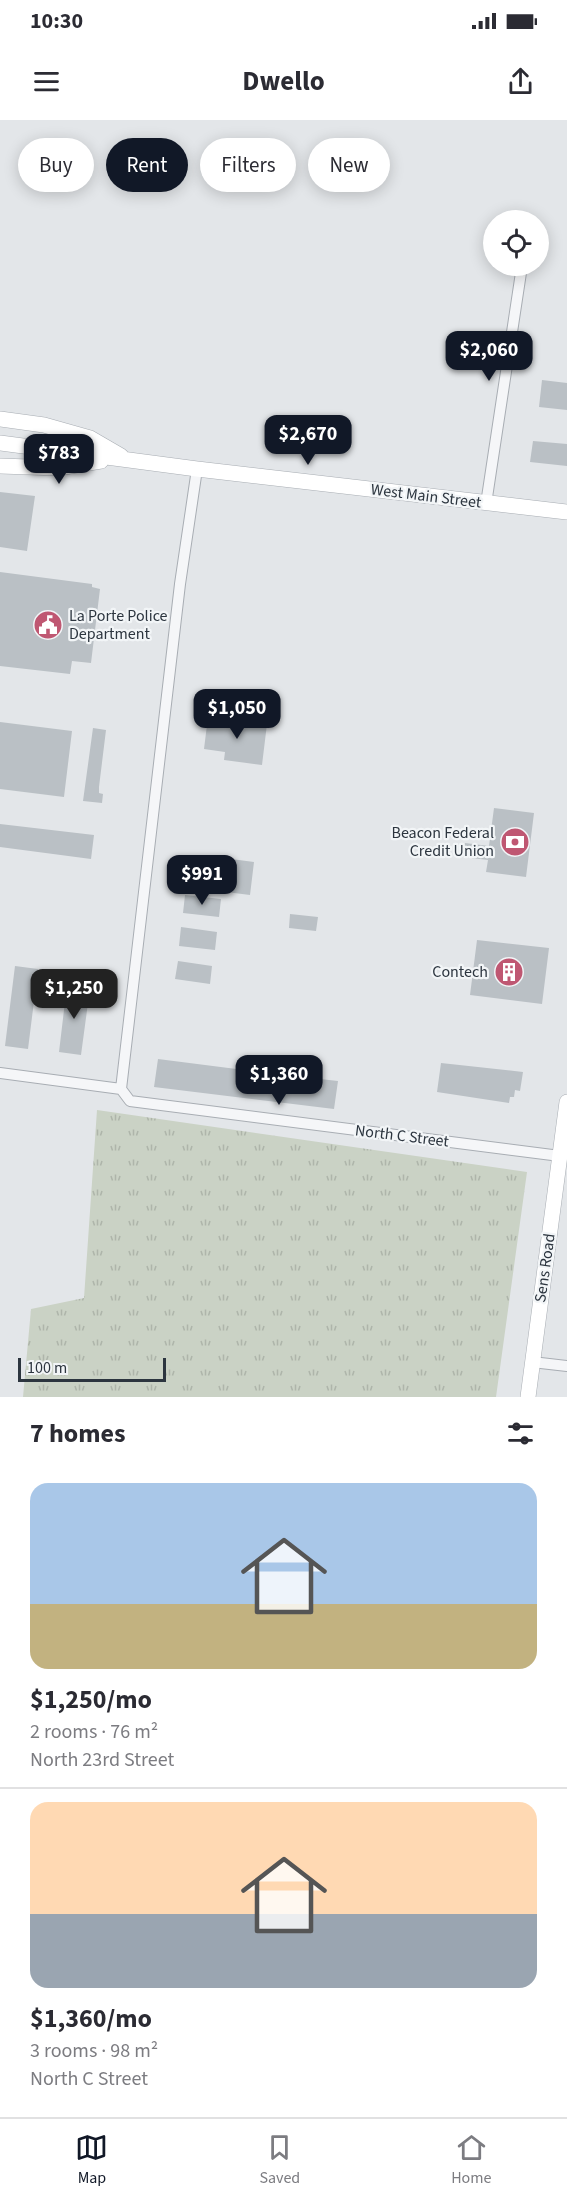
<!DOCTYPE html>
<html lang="en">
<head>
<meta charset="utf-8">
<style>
	:root { --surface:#fff; --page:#f2f2f3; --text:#2b2b33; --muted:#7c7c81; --line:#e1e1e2; --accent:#111827 }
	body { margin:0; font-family:"Source Sans 3",sans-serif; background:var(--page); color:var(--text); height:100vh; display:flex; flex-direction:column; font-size:22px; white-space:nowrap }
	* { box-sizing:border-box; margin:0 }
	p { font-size:20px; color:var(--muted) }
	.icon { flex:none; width:33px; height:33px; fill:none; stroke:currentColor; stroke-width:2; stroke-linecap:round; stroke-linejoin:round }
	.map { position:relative; height:1277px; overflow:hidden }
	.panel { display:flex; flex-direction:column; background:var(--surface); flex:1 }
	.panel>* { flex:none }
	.banner { position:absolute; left:18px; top:18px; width:531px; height:54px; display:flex; gap:12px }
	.buttons { position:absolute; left:483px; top:90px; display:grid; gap:12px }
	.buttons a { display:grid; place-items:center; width:66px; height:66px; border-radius:50%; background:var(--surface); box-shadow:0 3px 15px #0003; font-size:30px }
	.scale { position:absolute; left:18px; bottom:15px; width:148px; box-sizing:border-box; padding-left:6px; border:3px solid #2c353f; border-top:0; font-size:16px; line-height:21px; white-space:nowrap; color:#2c353f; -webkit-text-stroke:4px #f2f5f7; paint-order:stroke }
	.price { position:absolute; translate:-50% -51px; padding:0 14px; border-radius:12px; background:var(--accent); color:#fff; font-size:20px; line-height:39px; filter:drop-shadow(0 2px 3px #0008) }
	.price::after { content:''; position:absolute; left:50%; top:36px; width:18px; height:14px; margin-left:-9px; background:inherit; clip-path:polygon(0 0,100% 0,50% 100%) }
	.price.active { background:#222; color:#fff }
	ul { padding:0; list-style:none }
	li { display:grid; align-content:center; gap:12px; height:318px; padding:0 30px }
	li+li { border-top:2px solid var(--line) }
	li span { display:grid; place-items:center; height:186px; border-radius:18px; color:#555 }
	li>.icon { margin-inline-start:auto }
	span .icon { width:108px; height:108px; fill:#fffc; stroke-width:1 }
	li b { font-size:26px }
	h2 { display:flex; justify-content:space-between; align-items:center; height:72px; padding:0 30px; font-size:26px }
	.tag { padding:0 21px; border-radius:27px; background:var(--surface); box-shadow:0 3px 15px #0003; font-size:21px; line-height:54px }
	.tag.active { background:var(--accent); color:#fff }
	.status { display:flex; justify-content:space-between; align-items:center; height:42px; padding:0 30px; background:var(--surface); direction:ltr }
	.status svg { height:16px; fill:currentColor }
	header { display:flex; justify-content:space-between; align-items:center; height:78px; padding:0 30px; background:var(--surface); font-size:27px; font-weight:700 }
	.tabs { display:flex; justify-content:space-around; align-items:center; height:84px; border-top:2px solid var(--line); background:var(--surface); font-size:16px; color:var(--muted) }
	.tabs a { display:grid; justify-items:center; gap:3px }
	.tabs .active { color:var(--accent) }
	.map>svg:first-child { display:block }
</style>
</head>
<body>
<div class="status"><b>10:30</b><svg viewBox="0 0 49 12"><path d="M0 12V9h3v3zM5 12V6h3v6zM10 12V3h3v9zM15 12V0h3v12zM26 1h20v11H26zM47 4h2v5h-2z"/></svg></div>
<header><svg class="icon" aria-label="menu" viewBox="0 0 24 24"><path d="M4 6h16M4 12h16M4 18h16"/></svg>Dwello<svg class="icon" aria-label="share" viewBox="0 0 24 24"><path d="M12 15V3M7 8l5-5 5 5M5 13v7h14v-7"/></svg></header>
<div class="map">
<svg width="567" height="1277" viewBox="0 0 567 1277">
	<defs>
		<pattern id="grass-tufts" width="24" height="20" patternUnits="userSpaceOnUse" patternTransform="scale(1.5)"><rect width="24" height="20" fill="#cad2c5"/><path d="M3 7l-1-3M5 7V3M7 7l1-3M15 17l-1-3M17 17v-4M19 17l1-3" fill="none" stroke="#aeb5aa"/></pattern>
	</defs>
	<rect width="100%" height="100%" fill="#e3e6e9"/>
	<path fill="url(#grass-tufts)" d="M97 990 527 1052 496 1277H23L31 1189 84 1178Z"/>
	<path fill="#bac0c5" d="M542 260 567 263V290L539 287Z
		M533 321 567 324V346L530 342Z
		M0 372 35 376 27 431 0 427Z
		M0 452 92 464V467L100 469 91 543 72 541 70 554 0 546Z
		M208 597 267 604 262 645 224 640 225 632 204 629Z
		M0 602 72 611 64 677 0 669Z
		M93 608 106 610 99 667V673L103 674 102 683 83 681Z
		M494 688 534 693 526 757 486 752 488 740 463 737 465 723 489 726Z
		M0 704 94 715 91 739 0 727Z
		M201 735 254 742 250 775 218 771 220 760 198 758Z
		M185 775 221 779 219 797 183 793Z
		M290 794 318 797 316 811 289 808Z
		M181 807 217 812 215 830 179 826Z
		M477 820 549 828 542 884 470 875Z
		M178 841 212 846 210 864 175 859Z
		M15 846 38 849 28 929 5 926Z
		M67 865 90 868 81 935 59 932Z
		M158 939 259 952 260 942 295 946 293 956 338 961 334 989 154 967Z
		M441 943 523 952 520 971 515 970 514 977H510L509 983 437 972Z"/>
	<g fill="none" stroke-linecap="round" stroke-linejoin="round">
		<g stroke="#a8adb3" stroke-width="12">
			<path id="street" d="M486 384 522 146
				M0 953 121 969 130 981 560 1036
				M121 969 180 464 197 349
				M532 1242 567 1246"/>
		</g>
		<g stroke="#a8adb3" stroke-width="16">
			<path id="secondary" d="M0 299 44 305 90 318 121 336
				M0 323 197 349 567 392
				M0 346 58 348 101 341
				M528 1277 567 982"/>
		</g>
		<use href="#street" stroke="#f5f6f8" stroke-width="10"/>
		<use href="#secondary" stroke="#fff" stroke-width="15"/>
	</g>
	<defs>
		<g id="civic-disc" transform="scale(1.5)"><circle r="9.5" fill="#bf5772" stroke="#f2f5f7"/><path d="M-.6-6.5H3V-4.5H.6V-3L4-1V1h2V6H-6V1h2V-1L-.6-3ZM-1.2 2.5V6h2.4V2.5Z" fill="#fff"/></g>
		<g id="bank-disc" transform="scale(1.5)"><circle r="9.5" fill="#bf5772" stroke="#f2f5f7"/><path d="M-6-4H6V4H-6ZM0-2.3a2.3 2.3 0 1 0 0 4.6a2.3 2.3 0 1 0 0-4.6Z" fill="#fff"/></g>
		<g id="building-disc" transform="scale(1.5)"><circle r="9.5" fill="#bf5772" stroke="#f2f5f7"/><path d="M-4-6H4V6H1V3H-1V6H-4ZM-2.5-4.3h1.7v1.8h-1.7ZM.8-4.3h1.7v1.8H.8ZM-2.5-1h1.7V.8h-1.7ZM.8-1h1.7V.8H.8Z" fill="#fff"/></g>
	</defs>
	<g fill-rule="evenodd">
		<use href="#civic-disc" x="48" y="505"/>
		<use href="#bank-disc" x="515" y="722"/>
		<use href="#building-disc" x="509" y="852"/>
	</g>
	<g text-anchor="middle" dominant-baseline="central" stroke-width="4.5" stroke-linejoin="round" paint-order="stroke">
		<g font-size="16" fill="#2c353f" stroke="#f2f5f7">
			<text transform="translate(426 376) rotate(7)">West Main Street</text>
			<text transform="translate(402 1016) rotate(7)">North C Street</text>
			<text transform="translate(545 1148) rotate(-82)">Sens Road</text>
		</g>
		<g font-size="16" fill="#2c353f" stroke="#f2f5f7" text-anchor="end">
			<text x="69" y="496" text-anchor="start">La Porte Police<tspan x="69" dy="18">Department</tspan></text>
			<text x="494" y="713">Beacon Federal<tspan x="494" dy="18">Credit Union</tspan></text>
			<text x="488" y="852">Contech</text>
		</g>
	</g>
</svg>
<div class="buttons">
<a><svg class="icon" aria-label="locate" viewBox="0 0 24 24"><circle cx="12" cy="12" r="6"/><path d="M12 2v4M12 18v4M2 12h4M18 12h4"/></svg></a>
</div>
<div class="scale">100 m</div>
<b class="price" style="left:489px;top:262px">$2,060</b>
<b class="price" style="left:308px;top:346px">$2,670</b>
<b class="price" style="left:59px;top:365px">$783</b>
<b class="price" style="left:237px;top:620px">$1,050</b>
<b class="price" style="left:202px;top:786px">$991</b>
<b class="price active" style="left:74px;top:900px">$1,250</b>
<b class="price" style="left:279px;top:986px">$1,360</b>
<div class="banner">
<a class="tag">Buy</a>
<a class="tag active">Rent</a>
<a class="tag">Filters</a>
<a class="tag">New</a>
</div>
</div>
<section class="panel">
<h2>7 homes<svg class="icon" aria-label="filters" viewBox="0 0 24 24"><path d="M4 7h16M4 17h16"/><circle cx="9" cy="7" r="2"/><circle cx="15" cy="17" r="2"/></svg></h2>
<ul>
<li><span style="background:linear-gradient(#a9c7e8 65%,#c2b280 0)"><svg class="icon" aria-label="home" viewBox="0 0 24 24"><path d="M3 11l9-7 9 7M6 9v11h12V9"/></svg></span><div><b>$1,250/mo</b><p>2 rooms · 76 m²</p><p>North 23rd Street</p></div></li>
<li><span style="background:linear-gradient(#ffd9b3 60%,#9aa5b1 0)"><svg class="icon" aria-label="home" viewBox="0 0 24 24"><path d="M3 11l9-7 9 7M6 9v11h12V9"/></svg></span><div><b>$1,360/mo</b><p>3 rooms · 98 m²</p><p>North C Street</p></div></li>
</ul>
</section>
<nav class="tabs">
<a class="active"><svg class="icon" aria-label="map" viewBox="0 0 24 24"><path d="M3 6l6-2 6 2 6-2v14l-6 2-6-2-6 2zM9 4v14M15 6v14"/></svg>Map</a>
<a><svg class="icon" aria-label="saved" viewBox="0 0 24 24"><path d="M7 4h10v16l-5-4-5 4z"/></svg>Saved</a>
<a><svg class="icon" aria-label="home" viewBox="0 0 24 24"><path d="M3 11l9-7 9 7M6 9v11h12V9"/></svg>Home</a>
</nav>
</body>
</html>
